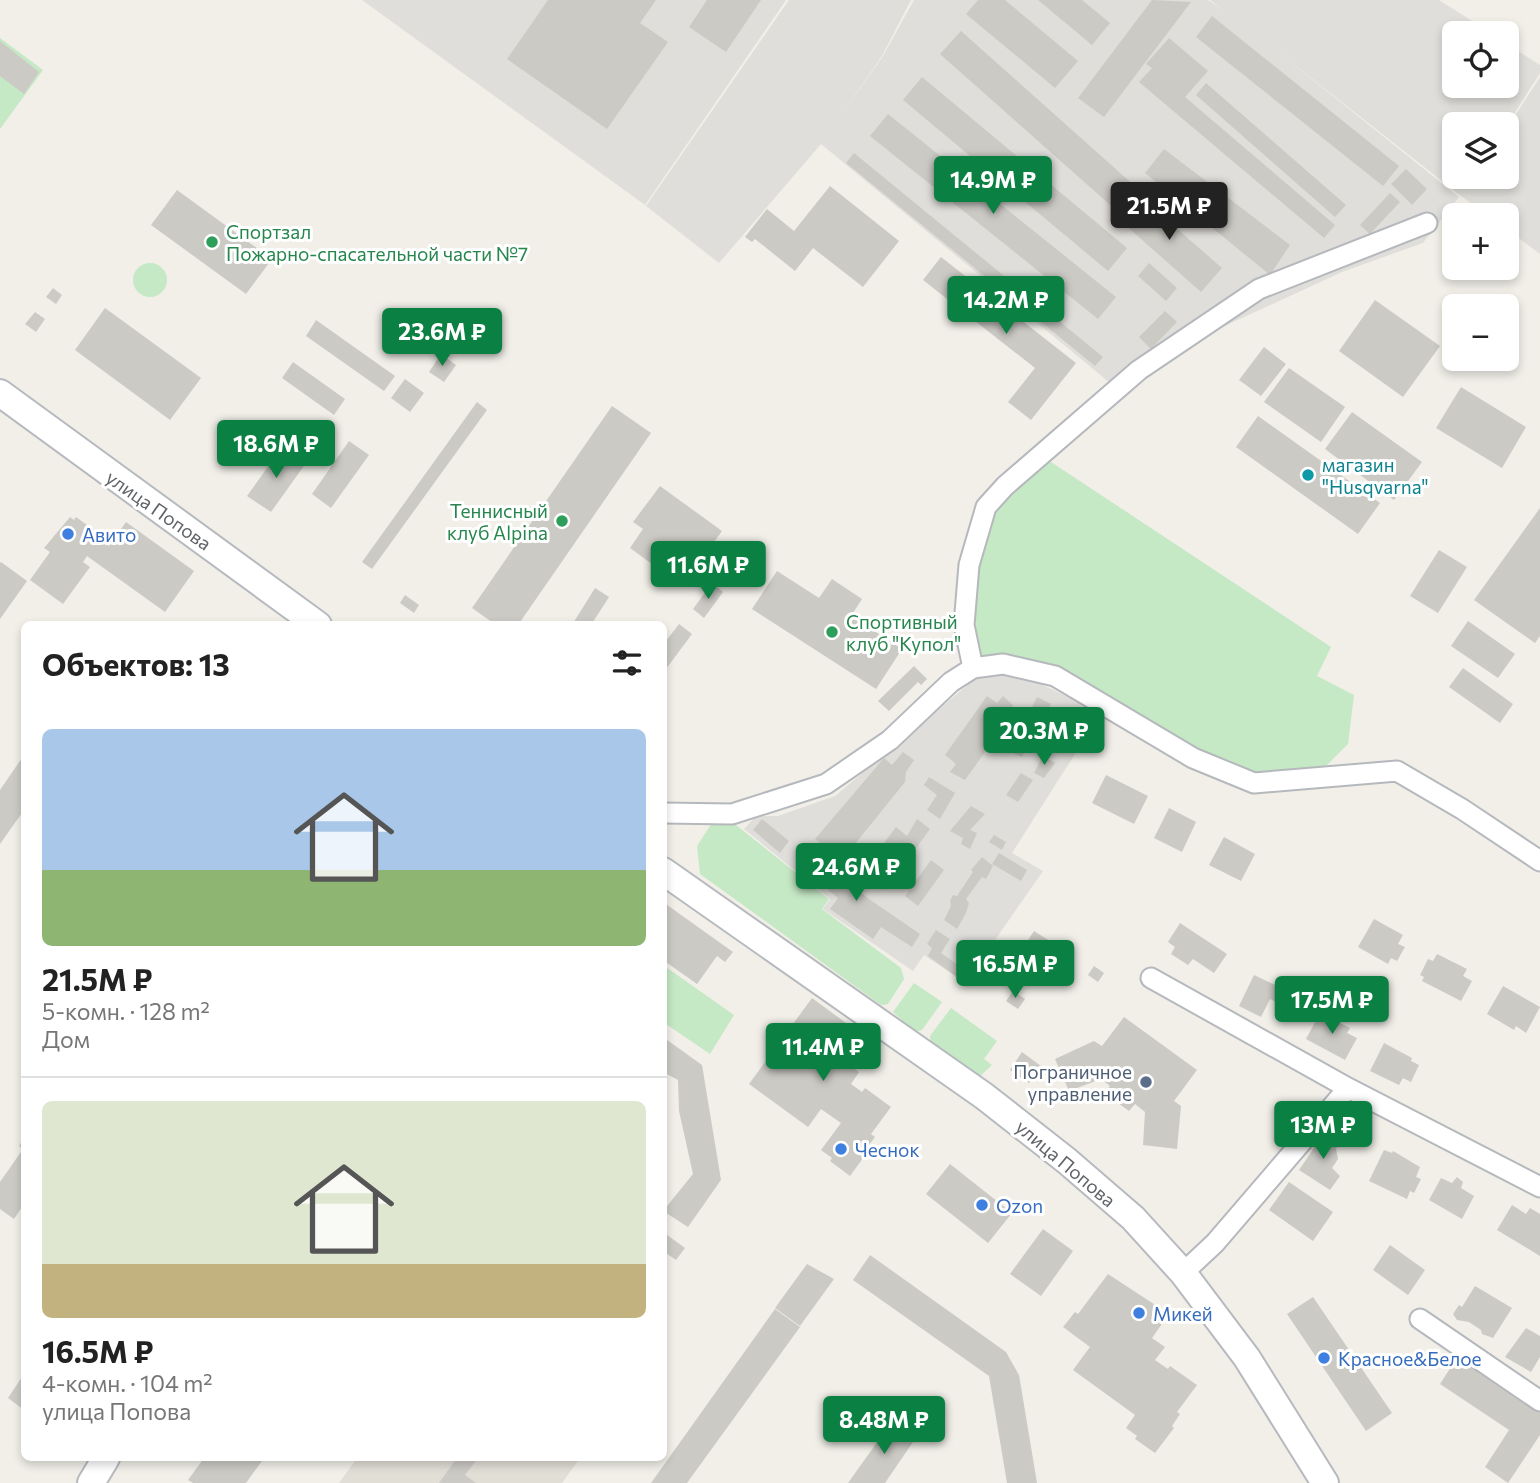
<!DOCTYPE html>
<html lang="ru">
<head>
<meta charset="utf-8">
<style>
	:root { --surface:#fff; --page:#f6f6f6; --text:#222; --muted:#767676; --line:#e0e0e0; --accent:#0b8043 }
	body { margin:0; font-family:Commissioner,sans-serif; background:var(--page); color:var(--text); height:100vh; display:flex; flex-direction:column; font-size:26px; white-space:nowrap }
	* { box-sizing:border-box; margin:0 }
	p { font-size:23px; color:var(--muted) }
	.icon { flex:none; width:38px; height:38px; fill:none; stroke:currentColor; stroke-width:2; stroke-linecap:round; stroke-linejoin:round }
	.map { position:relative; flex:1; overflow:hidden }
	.panel { position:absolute; left:21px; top:621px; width:646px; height:840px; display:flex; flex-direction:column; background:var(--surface); border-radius:10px; box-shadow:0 4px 10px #0003 }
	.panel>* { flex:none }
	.tools { position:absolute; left:1442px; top:21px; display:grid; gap:14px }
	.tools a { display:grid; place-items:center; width:77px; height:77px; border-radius:10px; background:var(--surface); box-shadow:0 4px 10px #0003; font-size:35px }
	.price { position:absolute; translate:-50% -60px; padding:0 16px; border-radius:7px; background:var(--accent); color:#fff; font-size:23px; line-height:46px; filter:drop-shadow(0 2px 4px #0008) }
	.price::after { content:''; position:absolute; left:50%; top:42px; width:21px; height:16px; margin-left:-10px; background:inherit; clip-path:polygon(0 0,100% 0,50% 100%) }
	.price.on { background:#222; color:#fff }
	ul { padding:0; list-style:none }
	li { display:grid; align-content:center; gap:14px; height:371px; padding:0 21px }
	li+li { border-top:2px solid var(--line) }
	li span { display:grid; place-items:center; height:217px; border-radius:10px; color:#555 }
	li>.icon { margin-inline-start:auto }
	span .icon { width:126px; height:126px; fill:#fffc; stroke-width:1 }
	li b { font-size:30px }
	h2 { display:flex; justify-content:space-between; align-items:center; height:84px; padding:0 21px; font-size:30px }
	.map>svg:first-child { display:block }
</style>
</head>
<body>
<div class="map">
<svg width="1540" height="1483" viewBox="0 0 1540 1483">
	<rect width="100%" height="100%" fill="#f1efe8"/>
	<path fill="#e0deda" d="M362 0H786L645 205Z
		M789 0H911L882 56 841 115 883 56 914 0H1208L1223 10 1210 0H1439L1491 33H1454V86H1507V44L1540 65V73L1507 125 1454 124V177H1507V128L1540 77V254L1507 229V215H1488L1461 196 1273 48 1459 197 1423 243 1342 272 1190 342 1121 392 821 144 719 263 646 206Z
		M1020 674 1101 713 1012 853 1043 871 965 983 924 955 913 971 823 909 830 899 744 829 756 816H778L835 796 976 678Z"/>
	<path fill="#e1ded6" d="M357 1458H580L562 1483H339Z"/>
	<path fill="#c5e8c5" d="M0 38 43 70 0 129Z
		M133 280a17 17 0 1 1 34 0a17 17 0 1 1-34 0Z
		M1048 460 1331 647 1317 676 1354 695 1348 744 1324 768 1257 774 1197 751 1060 668 977 658C970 616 970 545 995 508 1008 489 1030 475 1048 460Z
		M731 821 829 899 822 909 901 968 904 979 888 1004 881 1005 700 874 697 846 712 823Z
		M663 965 734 1015 710 1054 663 1022Z
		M914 983 942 1002 922 1030 915 1032 893 1012Z
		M951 1008 997 1041 984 1059 992 1065 977 1079 931 1045 930 1036Z"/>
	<path fill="#cccac5" d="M548 0H656L640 23 668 42 607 129 507 59Z
		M707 0H761L726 52 689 27Z
		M978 0H1005L1078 61 1055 88 966 14Z
		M1038 0H1082L1110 23 1092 45Z
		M1152 0 1191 2 1104 117 1078 98Z
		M1212 16 1399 166 1383 186 1196 37Z
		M961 31 1137 188 1117 211 940 54Z
		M1169 38 1208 71 1185 97 1335 225 1324 238 1139 82 1152 68 1146 64Z
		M0 41 39 72 24 94 0 76Z
		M922 77 1127 248 1108 271 903 100Z
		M1206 83 1346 205 1335 217 1196 95Z
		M888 114 1116 297 1098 319 870 136Z
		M1164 149 1290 245 1270 275 1145 173Z
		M854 153 1103 357 1095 366 846 163Z
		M1406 169 1427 189 1412 205 1391 184Z
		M830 186 899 241 863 287 813 248 795 271 755 239 752 242 745 237 767 209 794 231Z
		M177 190 272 259 246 294 151 225Z
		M1136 193 1222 268 1201 292 1115 216Z
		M1390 193 1400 202 1370 234 1360 225Z
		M941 257 1076 363 1031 420 1008 402 1035 368 923 280Z
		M1149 263 1177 288 1166 301 1138 276Z
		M53 288 62 295 56 304 46 297Z
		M1375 300 1440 346 1403 397 1339 351Z
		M105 308 201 378 170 420 75 350Z
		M1165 311 1177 322 1151 349 1139 337Z
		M35 312 45 319 36 332 25 324Z
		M316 320 395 376 384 391 306 336Z
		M451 320 466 331 448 357 432 345Z
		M1264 347 1286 364 1261 396 1239 380Z
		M441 354 456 365 444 382 429 372Z
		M293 362 345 399 334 415 282 378Z
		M1289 368 1345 407 1321 442 1264 402Z
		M405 379 424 393 410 412 391 398Z
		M1461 387 1526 427 1502 468 1436 428Z
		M477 402 487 410 372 569 362 562Z
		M612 406 651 433 518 625H496L472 608Z
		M1352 412 1422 462 1394 500 1325 449Z
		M1258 416 1380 503 1358 534 1236 447Z
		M244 421 261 432 257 438 261 441 255 450 250 447 247 452 231 441Z
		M349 441 369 455 331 508 312 494Z
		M282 447 306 463 271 512 247 496Z
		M660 486 722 531 682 586 630 548 643 529 633 522Z
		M1540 508V636L1535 643 1474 600Z
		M70 517 74 520 76 517 102 536 100 539 109 546 126 522 194 571 165 612 87 556 83 562 90 567 63 604 30 580 50 552 44 548Z
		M732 546 746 557 731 579 716 568Z
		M1439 550 1467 567 1438 613 1410 596Z
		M1 562 27 581 0 619V563Z
		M777 571 819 598 832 579 862 599 851 616 902 649 876 689 752 609Z
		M712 583 723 592 704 618 693 609Z
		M595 588 609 597 591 625H572Z
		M405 595 419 605 414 613 400 603Z
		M1468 621 1515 654 1498 678 1451 646Z
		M679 624 692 634 663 673V645Z
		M914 666 927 679 921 685 918 682 889 711 878 701Z
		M1463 668 1513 704 1500 723 1449 687Z
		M987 696 997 703 1003 696 1013 705 993 741 965 780 950 772 956 764 945 755Z
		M1037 697 1051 704 1037 731 1024 723Z
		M1015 739 1028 745 1022 757 1009 751Z
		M903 752 914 760 906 772 905 782 842 860 815 839 884 758 892 765Z
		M24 755V810L0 844V790Z
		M1043 756 1055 763 1044 778 1034 773Z
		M1021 773 1033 780 1018 802 1006 795Z
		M1106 775 1148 796 1134 824 1092 803Z
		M929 777 955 793 940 819 927 810 937 795 924 785Z
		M971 806 985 814 970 830 977 833 970 849 961 844 963 838 950 831Z
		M1169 808 1196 822 1182 852 1154 838Z
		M762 819 789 841 780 853 753 830Z
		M917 819 930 829 886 890 862 872 896 827 907 836Z
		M994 835 1006 842 1002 850 989 842Z
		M1224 837 1255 854 1241 881 1209 865Z
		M807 849 869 899 920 934 912 947 881 927 873 939 830 909 838 898 796 863Z
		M999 853 1027 870 1021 881 992 864Z
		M982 857 993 866 986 879 982 877 966 899 969 903 966 913 957 929 944 920 951 906 950 901 953 895 957 896 973 872 971 870Z
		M931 860 944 870 918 906 905 896Z
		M663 902 733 952 725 962 717 956 697 984 663 960Z
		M1374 919 1403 935 1398 944 1405 947 1397 961 1391 958 1388 964 1358 947Z
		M1180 923 1227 954 1214 973 1193 959 1188 965 1171 954 1175 947 1168 942Z
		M936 930 950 939 941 953 965 970 960 979 928 956 932 948 927 944Z
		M1034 931 1061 948 1048 968 1021 951Z
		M1437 954 1467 969 1463 976 1472 981 1461 1001 1422 981 1424 977 1420 975 1428 959 1433 961Z
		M1094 966 1104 973 1098 982 1088 975Z
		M1254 975 1284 989 1278 1003 1270 999 1261 1017 1239 1006Z
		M1503 986 1540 1007 1526 1033 1516 1026 1514 1030 1487 1014Z
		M1013 991 1025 999 1018 1009 1006 1001Z
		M812 998 861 1034 842 1060 859 1072 851 1084 862 1092 865 1088 891 1107 871 1134 875 1137 866 1149 869 1150 850 1176 830 1161 832 1158 821 1150 841 1123 821 1109 808 1127 749 1084Z
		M1320 1013 1350 1028 1347 1033 1357 1038 1345 1060 1306 1039Z
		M1124 1017 1197 1070 1174 1101 1181 1106 1177 1149 1143 1145 1145 1112 1135 1104 1129 1111 1104 1093 1110 1086 1101 1079 1069 1091 1055 1059 1094 1041 1102 1046Z
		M663 1037 702 1065 721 1180 688 1227 663 1211 693 1174 679 1111 678 1080 663 1072Z
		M1384 1043 1412 1058 1411 1061 1419 1065 1411 1082 1403 1078 1399 1085 1370 1071Z
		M1022 1052 1041 1066 1029 1083 1010 1070Z
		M1327 1129 1342 1138 1336 1149 1338 1159 1332 1168 1340 1176 1330 1190 1299 1170Z
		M24 1138V1204L14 1219 0 1209V1182L23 1149 19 1146Z
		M1384 1150 1392 1153 1393 1151 1420 1167 1416 1177 1421 1179 1414 1193 1410 1191 1407 1199 1369 1181Z
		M950 1164 1012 1213 988 1243 926 1194Z
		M1457 1177 1463 1182 1461 1188 1474 1196 1462 1219 1429 1200 1441 1178 1452 1183Z
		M1289 1182 1333 1212 1313 1241 1269 1210Z
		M1512 1205 1526 1214 1530 1208 1540 1214V1256L1497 1230Z
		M1043 1229 1073 1251 1041 1296 1010 1274Z
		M663 1232 685 1248 676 1260 663 1251Z
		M1390 1245 1425 1270 1408 1295 1373 1270Z
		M870 1255 1006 1352 1019 1375 1037 1483H1007L989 1376 853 1280Z
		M807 1264 834 1279 800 1326 775 1308Z
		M1108 1274 1169 1314 1152 1338 1165 1347 1155 1360 1168 1369 1170 1366 1197 1385 1177 1412 1180 1414 1172 1426 1174 1428 1155 1453 1135 1439 1137 1436 1126 1428 1135 1415 1073 1370 1090 1347 1063 1327 1075 1312 1078 1314Z
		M1475 1286 1512 1308 1493 1338 1482 1334 1481 1330 1469 1322 1457 1320 1453 1314 1459 1305 1462 1307Z
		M1313 1297 1392 1413 1366 1431 1287 1314Z
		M775 1309 800 1327 687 1483H651Z
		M1526 1328 1540 1336V1357L1531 1372 1505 1357Z
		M1458 1356 1540 1411V1435L1508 1483 1485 1467 1509 1430 1440 1384Z
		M24 1374V1410L8 1398Z
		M893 1420 915 1439 885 1483H848Z
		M204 1458H264L246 1483H193L188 1480Z
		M454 1458H478L465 1475 476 1483H439L456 1459Z"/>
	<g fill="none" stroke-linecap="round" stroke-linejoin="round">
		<g stroke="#b5b8bc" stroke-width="23">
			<path id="street" d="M973 668 964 625 969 565 986 507 1005 486 1139 370 1259 289 1427 223
				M663 813 732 814 826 784 890 740 951 682 973 668 1003 664 1055 676 1193 758 1254 783 1397 771 1462 809 1540 861
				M1151 978 1348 1088 1540 1187
				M1183 1273 1215 1243 1348 1088
				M1420 1319 1540 1401"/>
		</g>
		<g stroke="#b6babf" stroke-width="30">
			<path id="secondary" d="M0 393 318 625
				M663 871 984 1096 1067 1161 1133 1218 1183 1273 1247 1358 1325 1483
				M91 1483 106 1458"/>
		</g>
		<use href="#street" stroke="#fff" stroke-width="19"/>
		<use href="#secondary" stroke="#fff" stroke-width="26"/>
	</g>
	<g fill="#2e9e5b" stroke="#fff" stroke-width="2.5">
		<circle cx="212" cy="242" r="7"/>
		<circle cx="562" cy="521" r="7"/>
		<circle cx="832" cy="632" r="7"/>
	</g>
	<circle fill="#0f9aa8" stroke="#fff" stroke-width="2.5" cx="1308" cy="475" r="7"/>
	<g fill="#3f7fe0" stroke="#fff" stroke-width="2.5">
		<circle cx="68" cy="534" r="7"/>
		<circle cx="841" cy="1149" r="7"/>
		<circle cx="982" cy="1205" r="7"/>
		<circle cx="1139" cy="1313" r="7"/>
		<circle cx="1324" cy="1358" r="7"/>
	</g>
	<circle fill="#5c6f8a" stroke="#fff" stroke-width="2.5" cx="1146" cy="1082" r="7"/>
	<g text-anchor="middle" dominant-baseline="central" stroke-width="6" stroke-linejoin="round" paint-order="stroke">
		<g font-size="19" fill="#27864d" stroke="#fff" text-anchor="start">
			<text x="226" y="231">Спортзал<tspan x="226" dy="22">Пожарно-спасательной части №7</tspan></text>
			<text x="548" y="510" text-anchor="end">Теннисный<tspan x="548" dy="22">клуб Alpina</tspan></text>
			<text x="846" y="621">Спортивный<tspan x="846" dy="22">клуб "Купол"</tspan></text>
		</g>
		<g font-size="19" fill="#0d838f" stroke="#fff" text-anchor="start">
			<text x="1322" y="464">магазин<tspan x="1322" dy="22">"Husqvarna"</tspan></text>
		</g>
		<g font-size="19" fill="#5f6368" stroke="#fff">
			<text transform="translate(159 510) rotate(35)">улица Попова</text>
			<text transform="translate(1066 1163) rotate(40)">улица Попова</text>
		</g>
		<g font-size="19" fill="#366cbe" stroke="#fff" text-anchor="start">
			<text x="82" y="534">Авито</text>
			<text x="855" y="1149">Чеснок</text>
			<text x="996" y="1205">Ozon</text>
			<text x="1153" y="1313">Микей</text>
			<text x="1338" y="1358">Красное&amp;Белое</text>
		</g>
		<g font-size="19" fill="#4e5e75" stroke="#fff" text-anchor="end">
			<text x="1132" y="1071">Пограничное<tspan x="1132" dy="22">управление</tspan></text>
		</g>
	</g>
</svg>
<div class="tools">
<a><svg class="icon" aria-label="locate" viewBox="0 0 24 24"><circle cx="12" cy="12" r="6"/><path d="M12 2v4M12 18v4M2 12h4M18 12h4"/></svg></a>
<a><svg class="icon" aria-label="layers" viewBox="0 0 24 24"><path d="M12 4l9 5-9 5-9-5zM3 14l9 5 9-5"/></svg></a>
<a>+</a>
<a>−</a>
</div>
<b class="price" style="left:993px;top:216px">14.9M ₽</b>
<b class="price on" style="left:1169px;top:242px">21.5M ₽</b>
<b class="price" style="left:1006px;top:336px">14.2M ₽</b>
<b class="price" style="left:442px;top:368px">23.6M ₽</b>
<b class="price" style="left:276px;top:480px">18.6M ₽</b>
<b class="price" style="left:708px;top:601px">11.6M ₽</b>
<b class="price" style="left:1044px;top:767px">20.3M ₽</b>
<b class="price" style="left:856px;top:903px">24.6M ₽</b>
<b class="price" style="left:1015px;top:1000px">16.5M ₽</b>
<b class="price" style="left:1332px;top:1036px">17.5M ₽</b>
<b class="price" style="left:823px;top:1083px">11.4M ₽</b>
<b class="price" style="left:1323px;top:1161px">13M ₽</b>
<b class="price" style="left:884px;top:1456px">8.48M ₽</b>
<section class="panel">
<h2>Объектов: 13<svg class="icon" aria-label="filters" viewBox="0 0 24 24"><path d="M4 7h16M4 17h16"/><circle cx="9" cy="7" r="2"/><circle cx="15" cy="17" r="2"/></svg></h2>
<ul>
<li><span style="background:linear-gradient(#a9c7e8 65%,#8fb573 0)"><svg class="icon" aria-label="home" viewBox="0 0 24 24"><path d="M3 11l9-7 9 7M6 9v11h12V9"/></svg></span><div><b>21.5M ₽</b><p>5-комн. · 128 m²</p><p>Дом</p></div></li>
<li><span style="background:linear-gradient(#dfe7d0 75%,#c2b280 0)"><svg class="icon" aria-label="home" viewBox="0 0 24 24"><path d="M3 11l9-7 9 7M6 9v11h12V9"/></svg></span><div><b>16.5M ₽</b><p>4-комн. · 104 m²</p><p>улица Попова</p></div></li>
</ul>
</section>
</div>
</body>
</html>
